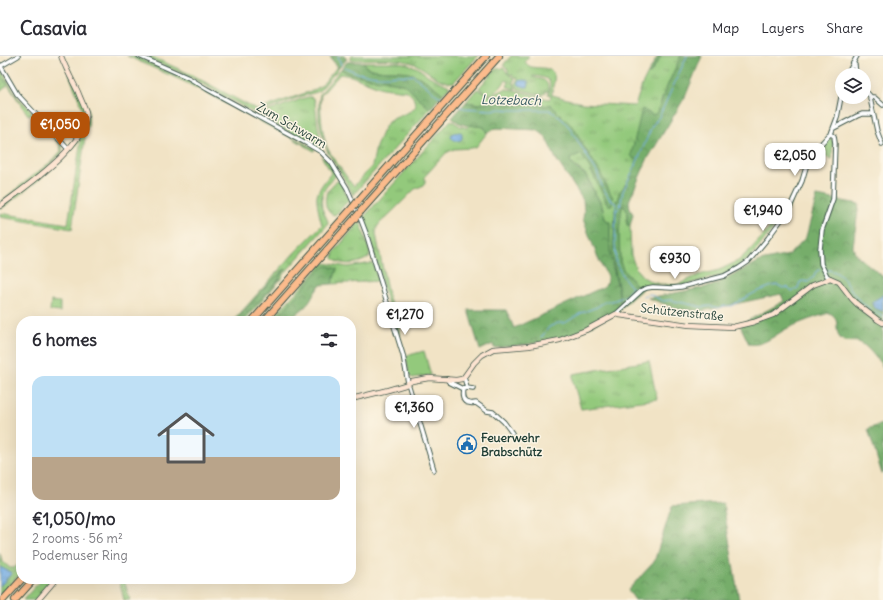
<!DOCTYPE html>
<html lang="en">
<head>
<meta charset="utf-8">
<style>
	:root { --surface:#fff; --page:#f7f7f7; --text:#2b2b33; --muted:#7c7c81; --line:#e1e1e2; --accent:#b45309 }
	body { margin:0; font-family:Delius,sans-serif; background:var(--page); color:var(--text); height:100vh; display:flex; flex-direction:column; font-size:15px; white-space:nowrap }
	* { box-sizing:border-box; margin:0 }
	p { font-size:13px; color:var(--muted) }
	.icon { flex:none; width:22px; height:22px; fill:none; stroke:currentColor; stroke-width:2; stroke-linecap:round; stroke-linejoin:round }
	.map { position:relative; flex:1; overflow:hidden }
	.panel { position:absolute; left:16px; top:260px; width:340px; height:268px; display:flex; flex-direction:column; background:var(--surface); border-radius:16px; box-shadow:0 4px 16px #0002 }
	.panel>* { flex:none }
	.buttons { position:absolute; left:835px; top:12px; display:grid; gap:8px }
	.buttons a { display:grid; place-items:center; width:36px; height:36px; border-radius:50%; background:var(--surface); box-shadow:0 4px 16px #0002; font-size:20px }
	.price { position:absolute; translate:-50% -34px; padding:0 9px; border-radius:8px; background:#fff; color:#222; font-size:13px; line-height:26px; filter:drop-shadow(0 1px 2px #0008) }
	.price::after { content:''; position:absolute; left:50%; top:24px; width:12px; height:9px; margin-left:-6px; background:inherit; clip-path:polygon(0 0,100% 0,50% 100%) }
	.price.current { background:var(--accent); color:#fff }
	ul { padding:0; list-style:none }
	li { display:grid; align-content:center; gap:8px; height:212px; padding:0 16px }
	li+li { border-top:1px solid var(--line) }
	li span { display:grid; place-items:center; height:124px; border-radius:12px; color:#555 }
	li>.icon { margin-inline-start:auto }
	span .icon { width:72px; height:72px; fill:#fffc; stroke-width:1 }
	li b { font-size:17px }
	h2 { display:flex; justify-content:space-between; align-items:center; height:48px; padding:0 16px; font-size:17px }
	header { display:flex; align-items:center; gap:24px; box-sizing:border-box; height:56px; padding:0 20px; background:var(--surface); border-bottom:1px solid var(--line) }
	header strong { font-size:19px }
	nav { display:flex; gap:22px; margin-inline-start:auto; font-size:14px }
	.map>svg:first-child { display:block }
</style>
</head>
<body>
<header>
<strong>Casavia</strong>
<nav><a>Map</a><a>Layers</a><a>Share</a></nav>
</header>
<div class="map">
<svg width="883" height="544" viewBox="0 0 883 544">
	<defs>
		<pattern id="grass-tufts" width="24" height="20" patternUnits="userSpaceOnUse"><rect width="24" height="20" fill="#93c97b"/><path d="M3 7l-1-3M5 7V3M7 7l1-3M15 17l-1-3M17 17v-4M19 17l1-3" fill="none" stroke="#77a466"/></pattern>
		<pattern id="forest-crowns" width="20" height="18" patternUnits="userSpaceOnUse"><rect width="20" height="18" fill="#76ad6b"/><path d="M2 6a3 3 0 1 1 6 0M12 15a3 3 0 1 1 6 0" fill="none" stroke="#608e59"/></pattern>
		<pattern id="garden-furrows" width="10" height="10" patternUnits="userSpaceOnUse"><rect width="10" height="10" fill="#93c97b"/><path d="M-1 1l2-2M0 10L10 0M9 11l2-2" fill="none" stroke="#77a466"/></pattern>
		<pattern id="water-ripples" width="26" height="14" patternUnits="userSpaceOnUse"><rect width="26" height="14" fill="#75ade5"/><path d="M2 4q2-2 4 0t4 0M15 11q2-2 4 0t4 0" fill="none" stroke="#5f8eba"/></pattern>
	</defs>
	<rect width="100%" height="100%" fill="#fcf5e5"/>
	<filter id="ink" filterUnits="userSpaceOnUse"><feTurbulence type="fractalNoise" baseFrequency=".025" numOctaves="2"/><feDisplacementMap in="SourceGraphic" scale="8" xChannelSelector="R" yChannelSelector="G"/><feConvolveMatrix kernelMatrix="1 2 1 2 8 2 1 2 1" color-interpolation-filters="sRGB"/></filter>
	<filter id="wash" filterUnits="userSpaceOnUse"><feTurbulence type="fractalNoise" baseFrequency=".012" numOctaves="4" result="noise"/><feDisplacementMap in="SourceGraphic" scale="16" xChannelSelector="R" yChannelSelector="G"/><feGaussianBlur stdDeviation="0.9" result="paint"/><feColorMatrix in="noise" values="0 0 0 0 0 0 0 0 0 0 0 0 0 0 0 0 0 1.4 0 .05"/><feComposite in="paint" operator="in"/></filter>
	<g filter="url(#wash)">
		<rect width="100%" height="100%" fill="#f1e3c5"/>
		<path fill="url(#grass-tufts)" stroke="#598358" fill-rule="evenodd" d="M127 0H134L187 24 315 93 314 95 294 83 185 26Z
			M142 0H150L190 18 257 54 314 34 322 29 337 11 339 12 320 34 317 36 299 41 256 58 190 21Z
			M352 0H478L454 26C439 28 428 14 415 8 400 1 367 4 350 4Z
			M511 0H529L525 5C530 17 546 7 553 17 557 24 551 32 552 39L582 47 635 50 642 29 648 17 650 18 661 0H681L664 37 658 56 653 59 642 54 634 112 629 125 619 137V142L618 145 612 199 619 232H618L610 200V166L605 163 602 149 591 130 588 122 584 117 572 108 570 106V103L577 99 581 98 590 112 608 149 613 142 589 98 582 88 574 72 550 48 549 49 544 50 527 47 509 49 497 46 479 48 466 46 477 33 491 40 505 33 514 34 543 41V42L550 43 551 41 550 39 548 38C554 22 545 21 533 20L532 21C542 24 549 22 548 36L545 35V36L546 37 542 39 518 33 515 28 518 22 516 21 515 22 512 18 511 19 508 17V14L504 10V8Z
			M364 6H398L408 8 418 12 429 20 449 30V31L443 38C433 30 422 20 409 17 395 13 379 17 366 11Z
			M67 8 88 53C88 60 90 69 86 75L72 173 0 161V157L68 168 81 83C58 111 28 132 0 154V152L68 96H69L71 94 70 92 87 65 66 10Z
			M499 11 501 13 503 11 506 15 507 17 515 23 513 26 516 33 508 31 507 30 509 26 506 24C503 28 497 37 491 38 487 38 482 34 479 32L489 20 490 21 491 19 490 18Z
			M0 13 19 43 25 48 62 89C62 93 64 94 61 98L41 117 0 148V146L53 104 61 95 60 89 31 58 28 59 8 29 0 20Z
			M341 13 347 17 378 24 390 25 405 29 430 53 353 139 339 114 328 97 321 75 319 63V44L320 38ZM340 18 351 20 382 32 407 35 413 41 416 50 411 55 395 62 388 66 382 76 376 91 372 110 354 130 350 126C344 116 335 106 329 95 323 86 319 51 321 39Z
			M308 41H311L314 43 315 46 317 65 321 89 319 92 259 60 261 58 301 43Z
			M451 64 460 70 468 72 469 69 484 71 487 77 476 91 472 92 454 93 446 97 425 120V127L424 129 415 133 393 155 380 167 377 171 376 178 388 239 401 280 397 276 385 239 370 182 363 162Z
			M321 100 322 101H323L330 107 336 117C334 126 324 128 322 141 321 147 322 154 325 159 327 163 328 164 328 168L282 220 283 221 244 265H241L280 223 279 221 285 213 270 226 235 265H233L296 195 322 169C320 161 316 147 317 140 319 131 326 124 331 117L328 111Z
			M337 125H339L341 127 349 144 335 159C325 158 323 143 328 135 330 131 333 128 337 125Z
			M790 143V148L788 153 756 195 746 205 737 211 723 219 681 230 671 231 660 229H650L649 228C645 228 643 232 641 234L624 215 620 206 619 175 621 155 622 151 624 150 627 155V169L630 170 631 199 636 213 643 221 652 226 660 228 677 229 699 219 719 214 738 205 750 194 762 181 785 154Z
			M360 165 370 197 369 201C360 208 346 210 336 205L333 202 334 196Z
			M325 207 348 211 372 207 374 209 378 225 332 228 337 213C328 210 327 209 319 214L274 265H270L320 210Z
			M51 245 60 246V256L50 255Z
			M649 305 657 343 581 353 573 325V318Z
			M0 497 2 505 10 512H14L21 506V517L0 538V530L12 517 1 512H0Z
			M42 523H53L35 544H23Z
			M119 523H124L130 544H124Z"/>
		<path fill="url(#forest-crowns)" stroke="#4a7550" d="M330 0H344L347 3 339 12 332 4Z
			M658 0H661L650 18 648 17Z
			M681 0H702L685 41 647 104 629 145 630 153 633 158 630 170 627 169V155L624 150 622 151 619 175 620 206 624 215 641 234 622 251 612 199 616 144 618 145 619 142V137L630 122 634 112 635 105 631 99 642 53 653 59 658 56 664 37Z
			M347 6H364L366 11C379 17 395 13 409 17 422 20 433 30 443 38L430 53 405 29 390 25 378 24 347 17 341 13Z
			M466 46 479 48 497 46 509 49 527 47 544 50 549 49 550 48 574 72 582 88 599 114 608 133 613 142 612 149H608L590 112 581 98 577 99 570 103C571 112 581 114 586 120 589 124 589 128 592 132 598 143 603 150 605 163L610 166V200L618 232 621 253C601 264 581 277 559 283 538 288 516 289 494 292L493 288 480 294 468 254H506L514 272 603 231 607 227V220L598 202 583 163 584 155 583 144 556 103 545 80 537 74 496 72 487 77 484 71 469 69 468 70 459 67 452 62Z
			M817 140 859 148 853 190 855 198 880 218 883 221V311L881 308C875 301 866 288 858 286 852 285 844 287 840 282 834 274 841 261 829 257 815 261 801 266 788 272 776 278 763 291 749 288L740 269 784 245 781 238 703 255 678 253 648 242 712 230 760 205 789 199 806 181Z
			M325 210H328L337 213 332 228 320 229 306 250 288 265H274L319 214Z
			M285 213H286L280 220V222L241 265H235L270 226Z
			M883 368V418H882L868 373 870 372Z
			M723 447 739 544H635L628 534 654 506 672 450Z"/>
		<path fill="#93c97b" stroke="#598358" d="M830 82 833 84 832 103 814 97 819 92 820 93 823 91 822 89 828 83Z
			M424 295 431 319 412 322 409 319 406 300Z"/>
		<path fill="url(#garden-furrows)" stroke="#598358" d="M0 20 8 29 0 36Z"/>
		<path fill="url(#water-ripples)" stroke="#4a758c" d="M524 24 528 25 529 28 528 31H525L519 29 518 25Z
			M461 76 462 79V83C459 85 455 85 452 83L451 79 453 77Z
			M883 238V255H882L875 252 872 246C875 243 881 242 883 238Z
			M0 511 12 517 0 530Z"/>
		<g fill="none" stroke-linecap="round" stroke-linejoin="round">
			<path stroke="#75ade5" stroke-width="1" d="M338 0 341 9
				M344 11 358 17 377 20H391L397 19 408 20 413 19 437 39 445 43
				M459 50 463 52 491 54 501 53 512 54H550L563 64 569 71 597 116 602 130 609 142 616 148 615 187 616 207 622 219 628 227 636 236
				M616 155 620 151 623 135 638 104 652 70 659 61 687 0
				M827 214C845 215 848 234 860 245 866 251 876 257 883 261
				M643 240 650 238 663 245 670 244 702 251 711 250 718 252 725 250H731L754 237 772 230 778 229 783 232 787 231 792 236 798 232 800 226 803 225 808 226 814 221 815 217 818 214H820
				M541 282 549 271 558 267H565L581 257 597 251 606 245H612L626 240 632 231"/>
		</g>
	</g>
	<g filter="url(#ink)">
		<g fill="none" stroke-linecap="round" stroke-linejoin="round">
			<g stroke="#3e564a" stroke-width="5.5">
				<path id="street" d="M139 0 189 22 207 33 304 86 321 96 331 106 347 132 361 164 366 177 398 283 403 299 408 327 434 414
					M853 7 855 9 856 19
					M0 9 17 38 68 93
					M1 10 18 0
					M847 19 857 0
					M864 33 871 41H874L883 49
					M871 41 870 42 877 75 882 88
					M834 72 857 60 862 58H873
					M830 222 827 220 821 208 820 193 822 174 833 143 835 87 834 80 831 78
					M616 258 642 234 647 232 653 231 672 232 681 231 724 220 739 212 748 206 768 182 789 153 802 125 809 101 829 79 831 78 837 62 842 36
					M447 323 449 326 463 333 467 332 464 321
					M467 332 473 333
					M463 333C462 338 462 347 469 347 472 348 474 347 476 347L487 355 493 356 504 366 512 377"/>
			</g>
			<g stroke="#3e564a" stroke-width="6">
				<path id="secondary" d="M0 150C22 133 91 87 86 56 84 49 80 42 78 36 72 24 66 13 61 0
					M351 343 388 334 405 329 412 325 429 322 456 324 462 323 464 321 474 307 482 299 493 293 529 290 560 284 586 274 616 258 619 259 689 269 733 271 754 266 773 259 813 229 824 225 830 222 839 226 852 243 857 248 878 264 883 267
					M38 544 56 523"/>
			</g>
			<g stroke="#3e564a" stroke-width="8">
				<path id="highway" d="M357 146 486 0
					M361 155 499 0
					M252 265 353 151
					M264 265 357 160
					M3 544 22 523
					M15 544 34 523"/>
			</g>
			<use href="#street" stroke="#fff" stroke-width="3.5"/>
			<use href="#secondary" stroke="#fde4d1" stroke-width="4.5"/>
			<use href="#highway" stroke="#fbbb8c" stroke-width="6"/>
			<g stroke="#3e564a" stroke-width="8" stroke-linecap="butt">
				<path id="highway-bridge" d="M353 151 357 146
					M357 160 361 155"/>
			</g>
			<use href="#highway-bridge" stroke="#fbbb8c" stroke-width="6"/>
		</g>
	</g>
	<defs>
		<g id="civic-ring" transform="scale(1)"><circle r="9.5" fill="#fcf5e5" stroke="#1f6fb2" stroke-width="1.5"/><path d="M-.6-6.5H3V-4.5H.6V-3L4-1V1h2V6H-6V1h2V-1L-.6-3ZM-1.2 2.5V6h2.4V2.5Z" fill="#1f6fb2"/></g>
	</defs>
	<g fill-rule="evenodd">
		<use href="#civic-ring" x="467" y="388"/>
	</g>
	<g text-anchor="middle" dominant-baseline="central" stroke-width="3" stroke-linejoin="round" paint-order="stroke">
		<g font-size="12" fill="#1f3d34" stroke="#fcf5e5">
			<text transform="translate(292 69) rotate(30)">Zum Schwarm</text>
			<text transform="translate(682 256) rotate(6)">Schützenstraße</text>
		</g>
		<g font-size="12" font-weight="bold" fill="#1f3d34" stroke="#fcf5e5" text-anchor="start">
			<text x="481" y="381">Feuerwehr<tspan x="481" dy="14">Brabschütz</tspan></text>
		</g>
		<g font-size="13" font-style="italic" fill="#345960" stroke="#fcf5e5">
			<text transform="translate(511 44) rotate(1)">Lotzebach</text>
		</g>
	</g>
</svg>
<div class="buttons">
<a><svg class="icon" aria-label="layers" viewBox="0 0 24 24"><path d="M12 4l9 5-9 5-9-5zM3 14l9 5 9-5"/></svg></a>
</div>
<b class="price current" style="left:60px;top:90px">€1,050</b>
<b class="price" style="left:795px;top:121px">€2,050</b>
<b class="price" style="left:763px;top:176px">€1,940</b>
<b class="price" style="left:675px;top:224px">€930</b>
<b class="price" style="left:405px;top:280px">€1,270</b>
<b class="price" style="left:414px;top:373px">€1,360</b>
<section class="panel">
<h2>6 homes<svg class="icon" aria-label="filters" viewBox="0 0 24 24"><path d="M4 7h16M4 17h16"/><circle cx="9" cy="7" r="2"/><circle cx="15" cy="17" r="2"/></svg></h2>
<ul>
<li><span style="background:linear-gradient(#bfe0f5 65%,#b9a48a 0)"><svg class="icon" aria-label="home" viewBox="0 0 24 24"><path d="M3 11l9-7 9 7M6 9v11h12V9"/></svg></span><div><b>€1,050/mo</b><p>2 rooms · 56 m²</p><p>Podemuser Ring</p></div></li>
</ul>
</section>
</div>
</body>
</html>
